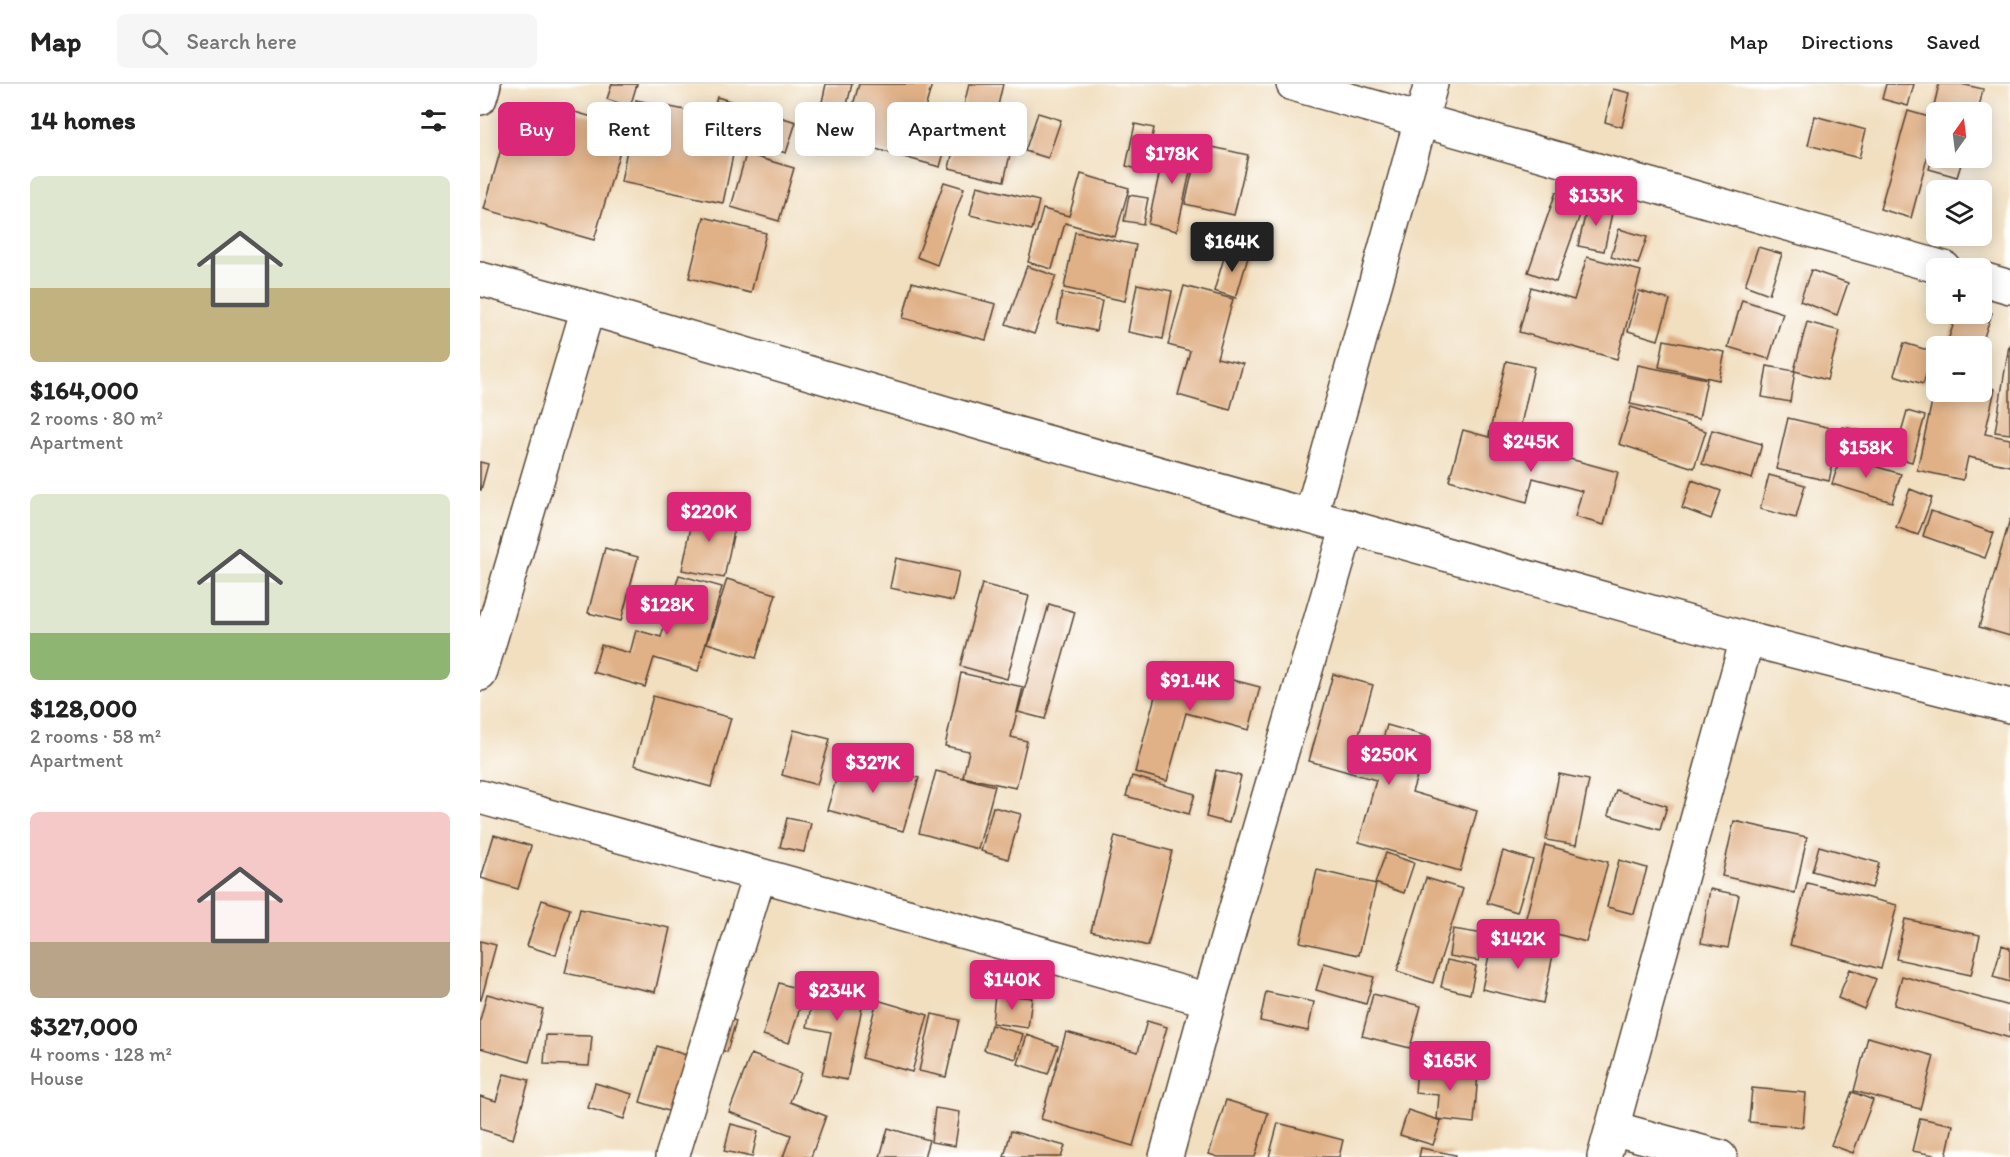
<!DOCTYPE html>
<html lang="en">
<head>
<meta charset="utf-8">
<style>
	:root { --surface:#fff; --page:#f6f6f6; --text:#222; --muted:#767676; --line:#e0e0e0; --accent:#db2777 }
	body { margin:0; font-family:Itim,sans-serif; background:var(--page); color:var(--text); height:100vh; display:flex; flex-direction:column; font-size:22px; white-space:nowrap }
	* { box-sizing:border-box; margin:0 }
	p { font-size:20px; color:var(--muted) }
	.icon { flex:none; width:33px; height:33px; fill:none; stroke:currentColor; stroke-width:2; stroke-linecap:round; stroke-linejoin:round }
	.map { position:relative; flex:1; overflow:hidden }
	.sheet { display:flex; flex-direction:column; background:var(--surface); width:480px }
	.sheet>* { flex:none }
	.hud { position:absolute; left:18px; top:18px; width:570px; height:54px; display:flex; gap:12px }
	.needle { width:39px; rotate:14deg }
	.controls { position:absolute; left:1446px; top:18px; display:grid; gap:12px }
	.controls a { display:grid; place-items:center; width:66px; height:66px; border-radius:9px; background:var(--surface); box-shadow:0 3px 15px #0003; font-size:30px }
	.price { position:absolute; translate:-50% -51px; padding:0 14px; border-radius:6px; background:var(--accent); color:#fff; font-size:20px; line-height:39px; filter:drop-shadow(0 2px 3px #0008) }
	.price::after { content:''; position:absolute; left:50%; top:36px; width:18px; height:14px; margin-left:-9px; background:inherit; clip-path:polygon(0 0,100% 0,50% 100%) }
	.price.selected { background:#222; color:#fff }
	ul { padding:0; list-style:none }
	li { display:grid; align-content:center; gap:12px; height:318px; padding:0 30px }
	li span { display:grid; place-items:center; height:186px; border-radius:9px; color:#555 }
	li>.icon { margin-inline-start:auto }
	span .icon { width:108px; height:108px; fill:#fffc; stroke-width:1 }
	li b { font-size:26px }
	h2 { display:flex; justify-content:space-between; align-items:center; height:72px; padding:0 30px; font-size:26px }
	.pill { padding:0 21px; border-radius:9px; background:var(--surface); box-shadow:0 3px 15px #0003; font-size:21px; line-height:54px }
	.pill.selected { background:var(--accent); color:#fff }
	header { display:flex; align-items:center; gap:36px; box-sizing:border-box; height:84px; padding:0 30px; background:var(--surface); border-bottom:2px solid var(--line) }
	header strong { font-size:28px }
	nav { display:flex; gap:33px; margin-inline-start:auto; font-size:21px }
	.search { width:420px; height:54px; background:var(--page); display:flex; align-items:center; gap:15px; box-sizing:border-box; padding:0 21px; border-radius:9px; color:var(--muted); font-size:22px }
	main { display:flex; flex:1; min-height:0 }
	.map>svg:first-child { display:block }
</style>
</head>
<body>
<header>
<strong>Map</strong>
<div class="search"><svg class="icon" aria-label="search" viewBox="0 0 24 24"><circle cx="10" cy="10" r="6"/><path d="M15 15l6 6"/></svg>Search here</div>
<nav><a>Map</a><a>Directions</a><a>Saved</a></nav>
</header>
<main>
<section class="sheet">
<h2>14 homes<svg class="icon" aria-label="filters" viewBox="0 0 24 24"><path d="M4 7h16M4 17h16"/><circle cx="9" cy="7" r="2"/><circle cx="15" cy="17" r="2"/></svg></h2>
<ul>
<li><span style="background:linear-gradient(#dfe7d0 60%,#c2b280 0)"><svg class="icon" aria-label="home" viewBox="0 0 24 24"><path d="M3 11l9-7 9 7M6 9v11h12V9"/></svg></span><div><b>$164,000</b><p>2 rooms · 80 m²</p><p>Apartment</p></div></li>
<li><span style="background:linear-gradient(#dfe7d0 75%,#8fb573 0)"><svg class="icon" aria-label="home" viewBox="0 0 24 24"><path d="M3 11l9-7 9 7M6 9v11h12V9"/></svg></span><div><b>$128,000</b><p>2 rooms · 58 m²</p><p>Apartment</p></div></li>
<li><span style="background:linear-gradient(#f6c9c9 70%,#b9a48a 0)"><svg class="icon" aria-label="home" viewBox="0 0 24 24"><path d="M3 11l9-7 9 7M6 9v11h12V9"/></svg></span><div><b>$327,000</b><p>4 rooms · 128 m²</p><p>House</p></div></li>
</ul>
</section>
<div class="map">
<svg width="1530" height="1073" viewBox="0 0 1530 1073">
	<rect width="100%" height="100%" fill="#fff"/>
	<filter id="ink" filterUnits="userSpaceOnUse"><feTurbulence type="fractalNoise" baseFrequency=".0167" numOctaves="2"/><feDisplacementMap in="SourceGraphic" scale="12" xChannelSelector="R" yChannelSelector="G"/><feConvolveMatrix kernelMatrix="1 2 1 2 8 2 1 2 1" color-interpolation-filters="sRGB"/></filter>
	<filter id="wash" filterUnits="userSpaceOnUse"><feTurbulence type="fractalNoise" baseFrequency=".008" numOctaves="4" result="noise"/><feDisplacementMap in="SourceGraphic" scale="24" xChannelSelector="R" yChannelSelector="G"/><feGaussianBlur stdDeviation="1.35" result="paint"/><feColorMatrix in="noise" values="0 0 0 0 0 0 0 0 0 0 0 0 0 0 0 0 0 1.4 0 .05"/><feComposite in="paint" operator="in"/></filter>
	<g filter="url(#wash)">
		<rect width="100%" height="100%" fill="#f1dfc0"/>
		<g id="blocks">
			<path fill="#e0b187" d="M132 0H157L150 23 127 15Z
				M346 0H372L360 50 336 45Z
				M379 0H452L436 57 465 65 460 83 363 56Z
				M489 0H523L510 56 532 62 524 97 469 84Z
				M1406 0H1434L1428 22 1402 15Z
				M1459 0H1481L1503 5 1498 28H1466L1453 26Z
				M1133 5 1150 9 1142 43 1125 38Z
				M237 13 316 38 306 69 228 44Z
				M156 16 215 28 210 51 255 61 243 119 141 98Z
				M67 20 147 43 114 156 4 125 28 40 59 49Z
				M1428 27 1456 35V41L1431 134 1400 125Z
				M558 29 581 36 568 74 545 67Z
				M1335 32 1386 46 1379 74 1328 61Z
				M655 40 674 44 665 87 646 82Z
				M687 55 716 61 697 147 668 140Z
				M719 60 768 71 754 131 705 120Z
				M1456 62V74H1483L1477 93 1449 85Z
				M266 70 314 84 299 137 251 123Z
				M601 90 649 104 635 153 585 139 572 185 548 178 563 125 589 132Z
				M464 98 484 104 457 181 437 173Z
				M497 102 559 117 552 146 490 131Z
				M1076 108 1105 117 1076 198 1048 188Z
				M649 111 668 114 663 140 644 137Z
				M1108 119 1133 124 1124 167 1098 162Z
				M224 133 286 149 271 209 209 194Z
				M1139 145 1167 153 1158 180 1131 173Z
				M595 148 656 161 645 217 584 204Z
				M1278 163 1302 170 1289 210 1265 201Z
				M747 164 769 170 756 214 734 207Z
				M1107 173 1161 187 1137 275 1039 248 1051 203 1094 216Z
				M547 182 576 192 554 250 526 240Z
				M1331 186 1368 199 1357 231 1320 217Z
				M432 198 516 220 506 256 423 234Z
				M657 200 692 207 683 255 648 248Z
				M704 202 753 215 737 274 763 280 750 326 698 311 710 267 688 261Z
				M1159 207 1190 216 1178 256 1148 247Z
				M582 209 622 217 616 247 577 239Z
				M1262 216 1303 229 1289 275 1248 263Z
				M1502 226 1512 229 1501 262H1466L1477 230H1502Z
				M1327 238 1360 247 1347 296 1315 287 1310 318 1282 313 1287 282 1314 287Z
				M1184 256 1245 268 1239 296 1179 283Z
				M1424 259 1454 268 1443 300 1414 291Z
				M1529 261 1530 262V350L1515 348Z
				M1026 277 1054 283 1037 358 1009 351Z
				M1158 281 1227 295 1219 335 1150 320Z
				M1456 299V308H1502V301L1515 305 1505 350 1530 355V382L1488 373 1483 396 1437 386Z
				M1151 323 1226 347 1214 384 1139 360Z
				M1427 327 1445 332 1432 378 1414 373Z
				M1308 334 1360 346 1349 397 1296 385Z
				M1363 343 1416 354 1411 379 1357 368Z
				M983 346 1138 388 1124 441 1095 433 1102 407 1053 394 1047 418 969 396Z
				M1232 346 1282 360 1272 395 1222 380Z
				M1361 372 1421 390 1412 418 1352 400Z
				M0 378 8 380 1 406H0Z
				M1289 391 1325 401 1316 434 1280 425Z
				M1212 396 1241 407 1231 435 1202 424Z
				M1430 405 1452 414 1438 451 1416 443Z
				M215 424 257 433 244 494 202 486Z
				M1451 427 1514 449 1505 474 1443 452Z
				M1530 435V552L1499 543Z
				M125 464 158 473 141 537 108 529Z
				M416 474 479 488 473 517 410 504Z
				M199 491 242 503 218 587 174 574 165 603 113 588 121 561 150 569 156 546 181 553Z
				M247 495 296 510 276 574 227 559Z
				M502 500 549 512 527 595 480 582Z
				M569 520 595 528 565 635 538 628Z
				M684 578 780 603 769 646 706 629 687 697 655 688Z
				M481 589 543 603 531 653 547 657 536 704 483 693 489 667 465 662Z
				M853 590 893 601 875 665 940 683 932 708 997 727 980 787 879 758 896 696 829 677Z
				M173 612 251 634 231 703 154 681Z
				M907 641 949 653 940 680 899 668Z
				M314 646 350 655 337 701 302 691Z
				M363 672 439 694 423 747 347 726Z
				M736 686 761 692 749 739 726 733Z
				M456 687 515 702 498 765 439 749Z
				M1079 690 1109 696 1096 761 1066 756Z
				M652 692 715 710 709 730 646 712Z
				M1136 706 1187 722 1180 746 1128 731Z
				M513 723 541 730 528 775 501 767Z
				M307 734 331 739 324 768 300 763Z
				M1254 737 1327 753 1315 809 1242 792Z
				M14 751 51 762 38 805 1 794Z
				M635 752 692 767 668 862 611 847Z
				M1065 761 1128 778 1106 858 1044 841Z
				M1339 762 1399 779 1392 804 1332 787Z
				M1023 767 1053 776 1037 828 1007 819Z
				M906 769 934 779 924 809 895 799Z
				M1139 776 1167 784 1154 830 1127 823Z
				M837 786 896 800 879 871 820 858Z
				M946 794 983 805 953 899 917 887Z
				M1327 799 1417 821 1401 885 1310 861Z
				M1230 805 1259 811 1248 864 1221 859Z
				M62 816 90 825 76 871 47 862Z
				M100 825 190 844 175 908 85 889Z
				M1425 835 1500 851 1491 891 1416 875Z
				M973 845 1004 850 999 877 969 872Z
				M1013 852 1074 866 1063 919 1002 905Z
				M0 857 16 861 1 916H0Z
				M1522 861 1530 864V898L1513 893Z
				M967 876 996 882 990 910 961 903Z
				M844 879 894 893 886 920 836 906Z
				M1370 885 1396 895 1384 925 1358 914Z
				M1422 892 1530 922V954L1414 921Z
				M337 893 386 904 367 996 342 991 351 948 327 943Z
				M299 899 325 907 309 959 283 951Z
				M786 908 834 918 828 947 780 937Z
				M7 910 63 925 49 978 0 964V936Z
				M515 910 552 914 548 944 512 939Z
				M893 910 941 922 930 964 882 952Z
				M397 916 448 931 432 988 382 974Z
				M226 927 256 937 247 968 216 958Z
				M452 930 479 936 466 993 439 987Z
				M667 937 687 943 653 1062 561 1035 586 948 658 968Z
				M511 941 543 950 536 975 504 966Z
				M66 951 112 952 109 982 64 980Z
				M547 951 578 962 568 990 538 980Z
				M1388 953 1454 972 1440 1025 1374 1007Z
				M177 962 216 974 198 1030 160 1018Z
				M271 970 321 989 310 1018 346 1032 331 1073H303L311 1051 249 1028Z
				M937 983 998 989 994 1039 957 1035 959 1011 935 1009Z
				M24 990 49 996 33 1055 0 1045V1012L16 1017Z
				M115 999 152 1010 144 1035 108 1024Z
				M1272 1004 1326 1009 1323 1043 1269 1038Z
				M1372 1008 1393 1016 1373 1069 1351 1061Z
				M746 1016 788 1029 775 1073H738L729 1070Z
				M455 1024 480 1028 475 1062 451 1058Z
				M928 1026 961 1037 953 1061 920 1051Z
				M1440 1034 1473 1041 1466 1073 1432 1067Z
				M798 1039 863 1056 859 1073H789Z
				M251 1040 278 1047 272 1073 244 1067Z
				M408 1044 449 1056 444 1073H400Z
				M531 1047 585 1062 581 1073H524Z
				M941 1064 976 1071 975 1073H939Z"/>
		</g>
	</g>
	<g filter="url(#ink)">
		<use href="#blocks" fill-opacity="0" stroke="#564536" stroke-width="1.5"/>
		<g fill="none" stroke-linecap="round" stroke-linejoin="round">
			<g stroke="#564536" stroke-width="36">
				<path id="minor" d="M813 0 1464 184
					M0 14 4 0
					M1502 195 1530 203
					M0 590 108 224
					M0 713 729 916
					M1132 1044 1240 1073
					M192 1073 279 792
					M686 1073 729 916 868 442
					M1124 1073 1267 555"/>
			</g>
			<g stroke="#564536" stroke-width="36">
				<path id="tertiary" d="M0 195 108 224 503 340 1267 555 1530 622
					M831 431 951 0"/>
			</g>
			<use href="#minor" stroke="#fff" stroke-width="33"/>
			<use href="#tertiary" stroke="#fff" stroke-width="33"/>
		</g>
	</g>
</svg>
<div class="controls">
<a><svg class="needle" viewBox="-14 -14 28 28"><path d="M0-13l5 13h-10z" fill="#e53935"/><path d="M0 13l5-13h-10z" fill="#767676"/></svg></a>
<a><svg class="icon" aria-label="layers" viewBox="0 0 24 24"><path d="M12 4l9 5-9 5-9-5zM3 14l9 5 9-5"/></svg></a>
<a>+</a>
<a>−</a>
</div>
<b class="price" style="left:692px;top:101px">$178K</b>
<b class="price" style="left:1116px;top:143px">$133K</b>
<b class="price selected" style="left:752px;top:189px">$164K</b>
<b class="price" style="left:1051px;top:389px">$245K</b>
<b class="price" style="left:1386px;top:395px">$158K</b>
<b class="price" style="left:229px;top:459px">$220K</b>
<b class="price" style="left:187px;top:552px">$128K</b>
<b class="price" style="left:710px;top:628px">$91.4K</b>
<b class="price" style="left:909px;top:702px">$250K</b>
<b class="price" style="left:393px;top:710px">$327K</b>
<b class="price" style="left:1038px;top:886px">$142K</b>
<b class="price" style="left:532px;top:927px">$140K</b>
<b class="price" style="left:357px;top:938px">$234K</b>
<b class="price" style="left:970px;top:1008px">$165K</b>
<div class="hud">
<a class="pill selected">Buy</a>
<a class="pill">Rent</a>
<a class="pill">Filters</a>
<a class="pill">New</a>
<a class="pill">Apartment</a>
</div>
</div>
</main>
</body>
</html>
